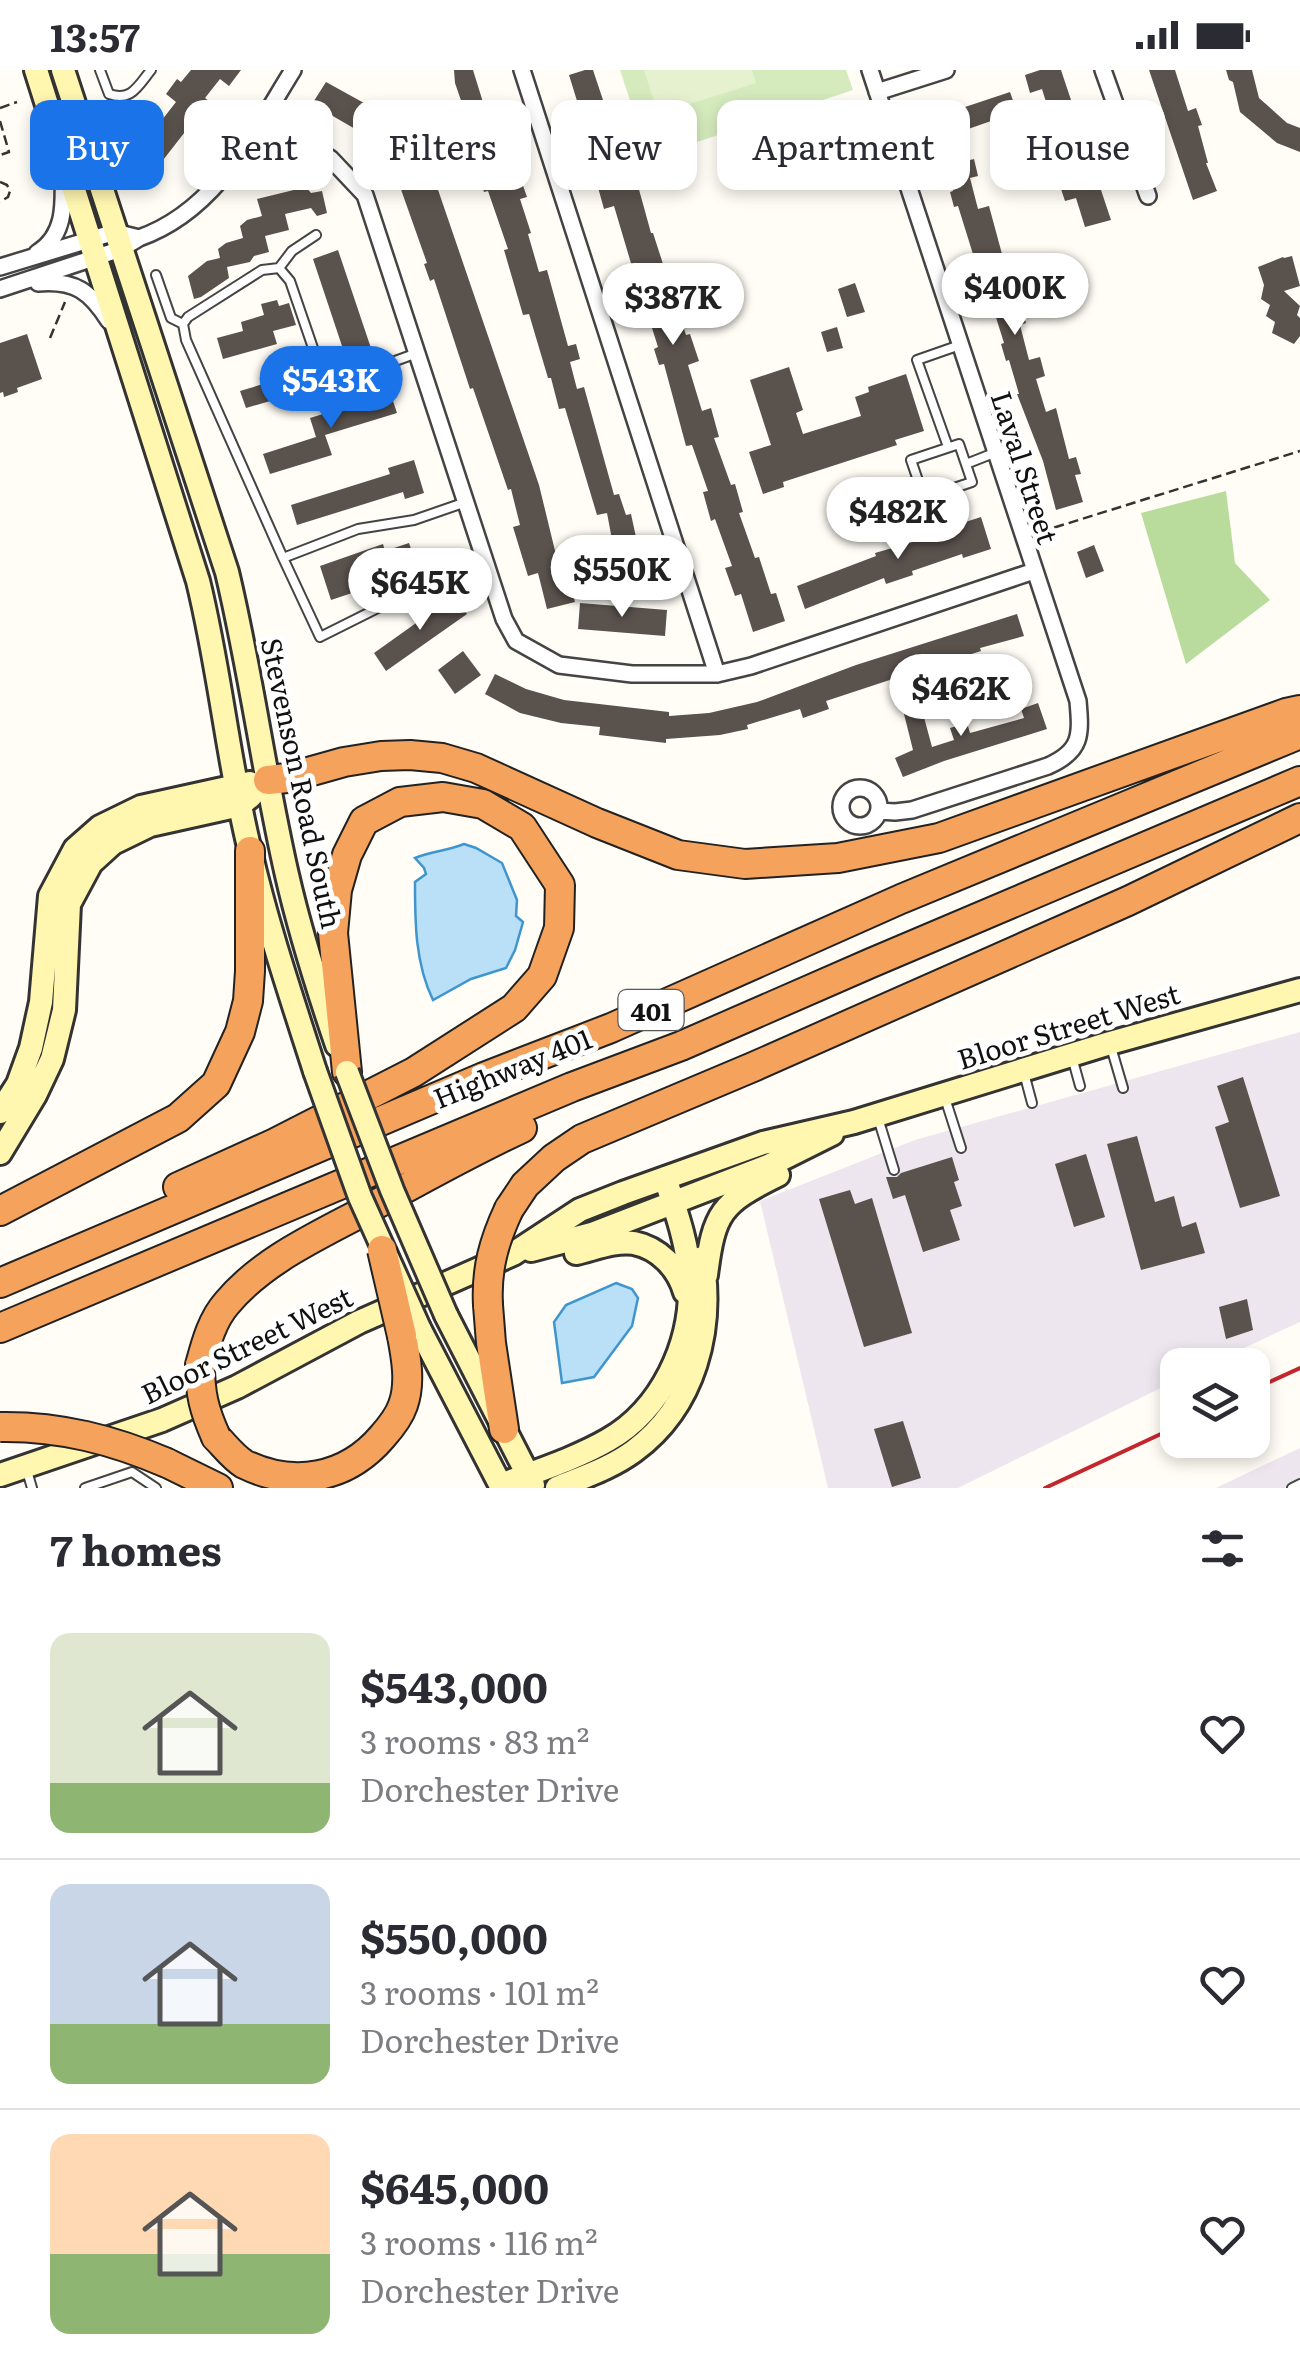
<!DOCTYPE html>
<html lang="en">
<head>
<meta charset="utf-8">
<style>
	:root { --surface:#fff; --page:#f7f7f7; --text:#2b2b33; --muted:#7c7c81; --line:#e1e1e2; --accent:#1a73e8 }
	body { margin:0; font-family:Literata,serif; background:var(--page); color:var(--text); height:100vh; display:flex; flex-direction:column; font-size:38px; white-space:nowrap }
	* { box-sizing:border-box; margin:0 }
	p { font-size:32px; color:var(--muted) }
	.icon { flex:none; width:55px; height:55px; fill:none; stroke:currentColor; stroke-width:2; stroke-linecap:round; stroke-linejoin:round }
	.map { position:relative; height:1418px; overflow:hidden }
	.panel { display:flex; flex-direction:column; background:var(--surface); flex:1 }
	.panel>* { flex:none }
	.hud { position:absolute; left:30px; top:30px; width:1240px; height:90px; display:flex; gap:20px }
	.fabs { position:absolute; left:1160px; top:1278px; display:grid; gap:20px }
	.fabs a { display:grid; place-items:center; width:110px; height:110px; border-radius:20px; background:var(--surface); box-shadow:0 5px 15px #0003; font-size:50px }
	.price { position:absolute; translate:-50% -85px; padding:0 22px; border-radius:35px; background:#fff; color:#222; font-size:32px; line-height:65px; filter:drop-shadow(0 2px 5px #0008) }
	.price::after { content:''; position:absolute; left:50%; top:60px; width:30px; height:22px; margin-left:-15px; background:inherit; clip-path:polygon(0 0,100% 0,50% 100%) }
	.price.current { background:var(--accent); color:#fff }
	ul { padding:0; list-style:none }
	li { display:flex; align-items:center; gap:30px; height:250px; padding:0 50px }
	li+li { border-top:2px solid var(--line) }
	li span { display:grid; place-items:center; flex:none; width:280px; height:200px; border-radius:20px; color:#555 }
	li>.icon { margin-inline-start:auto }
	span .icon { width:120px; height:120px; fill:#fffc; stroke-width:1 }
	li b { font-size:42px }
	h2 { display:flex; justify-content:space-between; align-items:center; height:120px; padding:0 50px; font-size:42px }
	.chip { padding:0 35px; border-radius:20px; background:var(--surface); box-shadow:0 5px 15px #0003; font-size:35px; line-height:90px }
	.chip.current { background:var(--accent); color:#fff }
	.status { display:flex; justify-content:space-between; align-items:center; height:70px; padding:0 50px; background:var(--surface); direction:ltr }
	.status svg { height:28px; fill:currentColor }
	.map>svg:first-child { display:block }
</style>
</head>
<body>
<div class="status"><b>13:57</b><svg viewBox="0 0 49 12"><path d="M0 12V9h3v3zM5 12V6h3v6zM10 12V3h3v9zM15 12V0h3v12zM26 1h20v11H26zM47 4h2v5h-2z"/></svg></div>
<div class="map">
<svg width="1300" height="1418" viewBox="0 0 1300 1418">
	<rect width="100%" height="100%" fill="#fffdf5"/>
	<path fill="#eee6ef" d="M1300 962V1252L1207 1295H1178L1177 1310 958 1418H828L760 1131 915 1070Z
		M1300 1378V1418H1216Z"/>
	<path fill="#d5ebbd" d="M620 0H846L853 20 649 88Z"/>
	<path fill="#b9dc9c" d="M1226 421 1235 493 1270 530 1186 594 1141 443Z"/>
	<path fill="#e6f2cf" d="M644 0H752L756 13 658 44Z
		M817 53 826 56 828 97C807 118 785 110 785 80Z"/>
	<path fill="#b9e0f7" stroke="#3f96cf" stroke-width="2.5" d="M464 774 476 778 502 793 517 830 516 846 523 852 515 880 506 898 471 909 433 930C415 893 415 852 415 812L426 804 424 798 415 788C432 781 447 781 464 774Z
		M616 1213 632 1219 638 1228 632 1256 594 1307 562 1313 554 1252 566 1235Z"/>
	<path fill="#5a524d" d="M191 0H241L229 16 220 9 205 28 209 31 160 94 140 78 176 32 166 24 177 9 181 12Z
		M454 0H473L486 42 488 41 494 57 491 58 501 87 510 84 519 110H521L527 127 520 129 531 163 528 164 539 202 547 200 568 276 576 274 580 289 570 292 577 319 584 317 614 425 619 424 626 445 631 444 639 481 643 480 646 508 623 510 620 474 613 475 607 443 597 445 565 338 559 339 551 308H548L529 244 523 245 504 180 508 179 488 121 484 122 460 51 467 48 455 13Z
		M585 0H593L604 33 612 30 627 83 617 86 624 108 635 105 651 163H653L686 265 690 264 699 291 688 295 702 341 711 338 719 367 714 368 731 415 735 414 743 442 739 443 755 488 759 487 771 524 776 523 785 551 753 562 741 524 735 526 725 498 732 496 715 449 711 451 703 422 708 421 692 375 686 376 664 294 659 295 654 279 658 277 640 220 635 221 629 201 633 200 614 136 604 139 591 92 595 90 588 63 583 64 579 48 582 47 569 5Z
		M1040 0H1061L1111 150 1085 157 1076 128 1065 131 1059 113 1070 110 1060 78 1050 81 1045 65 1055 61 1042 19 1030 23 1025 5Z
		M1149 0H1175L1188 41 1196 38 1202 55 1198 56 1208 93H1206L1217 121 1193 130Z
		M1226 0H1252L1259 28 1287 53 1300 58V82L1277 73 1240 42 1233 12 1229 10Z
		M326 12 402 54 388 78 312 34Z
		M1010 22 1017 42 928 73 920 52Z
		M421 70 539 415 558 493 564 491 575 532 547 539 538 503 528 506 513 457 520 455 511 419 508 420 473 318 470 319 434 209 430 211 424 194 427 193 398 111 407 108 397 78Z
		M974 89 978 106 970 108 978 139 989 136 1002 184 998 185 1008 214 1012 212 1026 253 1020 255 1029 290 1040 287 1045 306 1036 309 1046 342 1056 338 1069 389 1076 387 1081 404 1075 405 1083 432 1056 440 1043 391 1017 324H1019L1009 290 1006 291 1001 274 1004 273 994 241 991 242 958 136 954 137 950 122 953 121 946 96Z
		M306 117 311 123 322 121 327 143 317 146 311 138 285 144 289 160 265 166 269 182 254 186 250 192 227 197 229 208 201 227 194 229 188 206 207 191 220 188 218 179 226 173 243 168 240 156 247 150 262 146 257 129Z
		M338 180 375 290 350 300 313 189Z
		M1292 186 1300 216 1284 221 1300 236 1297 245 1300 248V266L1294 274 1272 263 1275 252 1266 246 1270 235 1261 229 1264 215 1258 197 1283 187 1284 188Z
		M855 213 865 242 847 247 838 219Z
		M277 230 279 236 289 233 296 255 273 261 277 274 223 289 217 268 243 261 241 252 264 245 261 234Z
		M837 257 843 278 827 282 821 262Z
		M27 264 42 309 17 318 18 322 4 327 3 322 0 323V273Z
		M309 290 314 307 291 314 294 324 246 338 240 321 263 314 260 305Z
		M789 297 803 340 796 343 803 364 861 346 855 327 869 322 868 317 906 304 924 361 895 370 897 375 783 412 784 417 763 424 749 382 771 375 750 310Z
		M388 316 397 343 325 365 332 385 270 404 263 384 316 367 310 348 375 328 373 321Z
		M414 390 424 423 405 429 403 422 297 455 291 435 390 404 388 398Z
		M981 447 991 479 963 488 962 484 912 501 913 505 886 514 884 508 805 539 797 516 876 486 875 483 954 460 953 456Z
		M409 473 418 498 394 506 391 497 354 510 358 521 331 530 320 496 383 474 385 481Z
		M1094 475 1104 501 1086 508 1077 482Z
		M454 526 467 544 386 601 374 583Z
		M580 533 667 540 665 566 578 559Z
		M1017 544 1024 566 980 578 981 581 943 593 946 601 919 609 917 601 826 631 829 639 803 648 800 639 747 655 748 659 720 665 666 669V673L599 665 600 657 561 653 520 643 485 624 495 604 526 619 564 630 669 642V646L709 643 757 632 856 595Z
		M463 581 481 605 455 624 438 600Z
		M1038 633 1047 659 944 691 903 707 895 688 913 680 903 640 921 636 932 677 954 670 950 658 967 653 970 663 1024 648 1021 639Z
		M1243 1007 1280 1126 1240 1138 1215 1057 1229 1052 1217 1016Z
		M1137 1066 1155 1132 1174 1126 1182 1157 1196 1152 1205 1183 1141 1200 1107 1074Z
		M1086 1084 1105 1147 1074 1157 1055 1094Z
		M952 1087 959 1110 954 1112 962 1136 950 1140 960 1170 923 1182 905 1125 893 1129 886 1107H897L901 1103Z
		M850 1120 855 1134 872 1128 912 1263 864 1277 819 1129Z
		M1247 1229 1253 1260 1226 1269 1219 1237Z
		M903 1351 921 1408 892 1417 874 1359Z"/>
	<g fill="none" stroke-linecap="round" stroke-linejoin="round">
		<g stroke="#444" stroke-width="12">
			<path id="lane" d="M100 0 109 24C131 32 138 16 151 0
				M279 198 292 181 316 165
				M156 205 171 248 183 254
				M417 283 335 313 324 310 290 211 279 198 262 200 188 247 183 254 186 270 283 488 358 459 414 450 466 432
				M959 374 972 412 924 428 911 390Z
				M948 377 917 290 960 275
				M966 394 994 383
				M283 488 320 567 386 534
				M1111 977 1123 1018
				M1072 987 1080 1016
				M1024 1003 1032 1033
				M944 1025 961 1078
				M878 1048 894 1100
				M27 1401 32 1418
				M85 1418 132 1402 156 1418
				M1292 1418 1300 1414"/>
		</g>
		<g stroke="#444" stroke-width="20">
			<path id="street" d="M522 0 717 604
				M870 0 1078 631C1081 665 1082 681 1048 696L912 740 895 742 879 741
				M1103 0 1148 126
				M877 22 946 0
				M266 44 331 89 365 125 504 549 516 571 559 595 632 604H717L751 596 1034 501
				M139 168C216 141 252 66 293 0
				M37 183C65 166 64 135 63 106
				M0 197 115 162 139 168 121 179 0 219
				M38 213C75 210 90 221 109 251
				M841 737a19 19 0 1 1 38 0a19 19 0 1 1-38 0Z"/>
		</g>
		<g stroke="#333" stroke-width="28">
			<path id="secondary" d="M36 0 198 511C220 600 228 692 250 781 267 856 292 929 315 1001
				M63 0 227 502C251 602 264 705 287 805 300 862 318 919 337 975
				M0 1042 18 1014 31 978 41 932 50 826 75 779 100 757 141 737 250 713
				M0 1083 35 1025 52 989 64 940 69 834 91 793 113 773 150 755 240 735 251 726
				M531 1180 592 1164 768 1096 832 1064
				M576 1183C594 1179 615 1170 634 1173 659 1178 678 1198 685 1222
				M706 1205C714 1142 721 1133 778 1105
				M446 1245 533 1415
				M419 1258 502 1418
				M0 1405 162 1350 237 1317 359 1252 513 1184 580 1140 623 1123 763 1073 854 1052 1110 973 1300 920
				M501 1415C536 1401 575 1389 608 1370 662 1339 692 1274 690 1213 689 1177 676 1141 665 1108
				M557 1418C583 1407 611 1398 634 1381 695 1336 714 1260 702 1188"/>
		</g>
		<g stroke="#222" stroke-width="32">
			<path id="highway" d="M268 710 287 708 344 692 381 686 410 685 442 688 476 698 597 753 678 785 745 794 838 788 939 768 1286 643 1300 640
				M178 1117 275 1073 414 1002 514 938 542 906 559 858 560 815 522 757 483 734 443 727 400 732 364 751 347 785 337 820 333 863 347 1002
				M509 1139 525 1115 554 1088 582 1069 753 997 1128 831 1300 748
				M0 1141 178 1048 216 1014 240 962 248 931 250 901V781
				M0 1213 484 1007 611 958 901 829 1300 664
				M488 1235 491 1273 504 1359
				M0 1258 572 1017 681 976 871 893 1300 711
				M200 1295C206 1273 212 1250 227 1233 263 1190 318 1166 366 1140 418 1111 469 1083 522 1058
				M216 1367C224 1375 233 1387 244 1394 293 1418 346 1409 382 1367 390 1358 399 1347 403 1335 411 1313 406 1287 402 1266
				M167 1393 218 1418"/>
		</g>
		<path stroke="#333" stroke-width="2.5" stroke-dasharray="10 5" stroke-linecap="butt" d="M0 38 17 32
			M0 51 9 82 0 85
			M0 112 7 115 10 121 8 127 0 132
			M50 268 65 232
			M1040 462 1300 381"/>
		<use href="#lane" stroke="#fff" stroke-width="8"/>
		<use href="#street" stroke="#fff" stroke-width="15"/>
		<use href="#secondary" stroke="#fff6b0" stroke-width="22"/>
		<use href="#highway" stroke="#f5a25d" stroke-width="28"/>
		<path stroke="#c4262e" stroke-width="4" d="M1252 1320 1300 1298
			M1045 1418 1178 1356"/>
		<g stroke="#333" stroke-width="28" stroke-linecap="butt">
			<path id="secondary-bridge" d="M315 1001 360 1127 419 1258
				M347 1002 392 1120 446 1245"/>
		</g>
		<g stroke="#222" stroke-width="32" stroke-linecap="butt">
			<path id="highway-bridge" d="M382 1180 402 1266
				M488 1235C486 1199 494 1171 509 1139
				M200 1295C200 1324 204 1340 216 1367
				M0 1357C60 1356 113 1370 167 1393"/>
		</g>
		<use href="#secondary-bridge" stroke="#fff6b0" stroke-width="22"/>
		<use href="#highway-bridge" stroke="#f5a25d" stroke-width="28"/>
	</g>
	<g text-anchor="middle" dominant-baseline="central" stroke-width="10" stroke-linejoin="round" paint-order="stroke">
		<rect fill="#fff" stroke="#585858" stroke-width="2.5" x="618.5" y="920" width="65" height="40" rx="8"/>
		<g font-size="25" font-weight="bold" fill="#111">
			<text x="651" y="940">401</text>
		</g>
		<g font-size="28" fill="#111" stroke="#fff">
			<text transform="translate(1026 397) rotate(72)">Laval Street</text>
			<text transform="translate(303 713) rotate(78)">Stevenson Road South</text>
			<text transform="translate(1068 955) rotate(-17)">Bloor Street West</text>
			<text transform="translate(512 997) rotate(-22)">Highway 401</text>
			<text transform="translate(246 1274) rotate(-26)">Bloor Street West</text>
		</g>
	</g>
</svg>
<div class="fabs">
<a><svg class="icon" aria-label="layers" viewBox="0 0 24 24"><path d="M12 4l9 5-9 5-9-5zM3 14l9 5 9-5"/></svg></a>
</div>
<b class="price" style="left:1015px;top:268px">$400K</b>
<b class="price" style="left:673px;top:278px">$387K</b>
<b class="price current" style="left:331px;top:361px">$543K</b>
<b class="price" style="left:898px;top:492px">$482K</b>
<b class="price" style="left:622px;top:550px">$550K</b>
<b class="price" style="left:420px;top:563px">$645K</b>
<b class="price" style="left:961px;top:669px">$462K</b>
<div class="hud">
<a class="chip current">Buy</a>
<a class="chip">Rent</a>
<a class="chip">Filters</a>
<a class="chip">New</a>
<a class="chip">Apartment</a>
<a class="chip">House</a>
</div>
</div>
<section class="panel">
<h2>7 homes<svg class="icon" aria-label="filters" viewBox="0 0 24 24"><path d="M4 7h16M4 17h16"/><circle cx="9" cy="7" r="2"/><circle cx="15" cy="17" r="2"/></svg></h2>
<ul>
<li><span style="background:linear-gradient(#dfe7d0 75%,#8fb573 0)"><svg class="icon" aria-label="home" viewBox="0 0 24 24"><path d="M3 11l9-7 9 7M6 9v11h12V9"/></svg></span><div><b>$543,000</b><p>3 rooms · 83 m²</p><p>Dorchester Drive</p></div><svg class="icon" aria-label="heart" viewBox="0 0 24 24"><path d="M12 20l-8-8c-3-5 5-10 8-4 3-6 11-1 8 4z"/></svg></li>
<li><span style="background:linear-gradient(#c9d6e8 70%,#8fb573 0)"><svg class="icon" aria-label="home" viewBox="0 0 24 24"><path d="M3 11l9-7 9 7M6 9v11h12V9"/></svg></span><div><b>$550,000</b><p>3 rooms · 101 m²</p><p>Dorchester Drive</p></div><svg class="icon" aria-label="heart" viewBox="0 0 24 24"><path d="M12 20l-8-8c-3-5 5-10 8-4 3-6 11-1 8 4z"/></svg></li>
<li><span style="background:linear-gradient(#ffd9b3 60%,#8fb573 0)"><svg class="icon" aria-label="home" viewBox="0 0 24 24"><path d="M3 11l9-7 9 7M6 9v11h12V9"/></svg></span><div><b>$645,000</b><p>3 rooms · 116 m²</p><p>Dorchester Drive</p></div><svg class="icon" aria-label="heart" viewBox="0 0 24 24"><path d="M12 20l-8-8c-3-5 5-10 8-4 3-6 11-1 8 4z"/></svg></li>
</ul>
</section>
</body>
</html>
